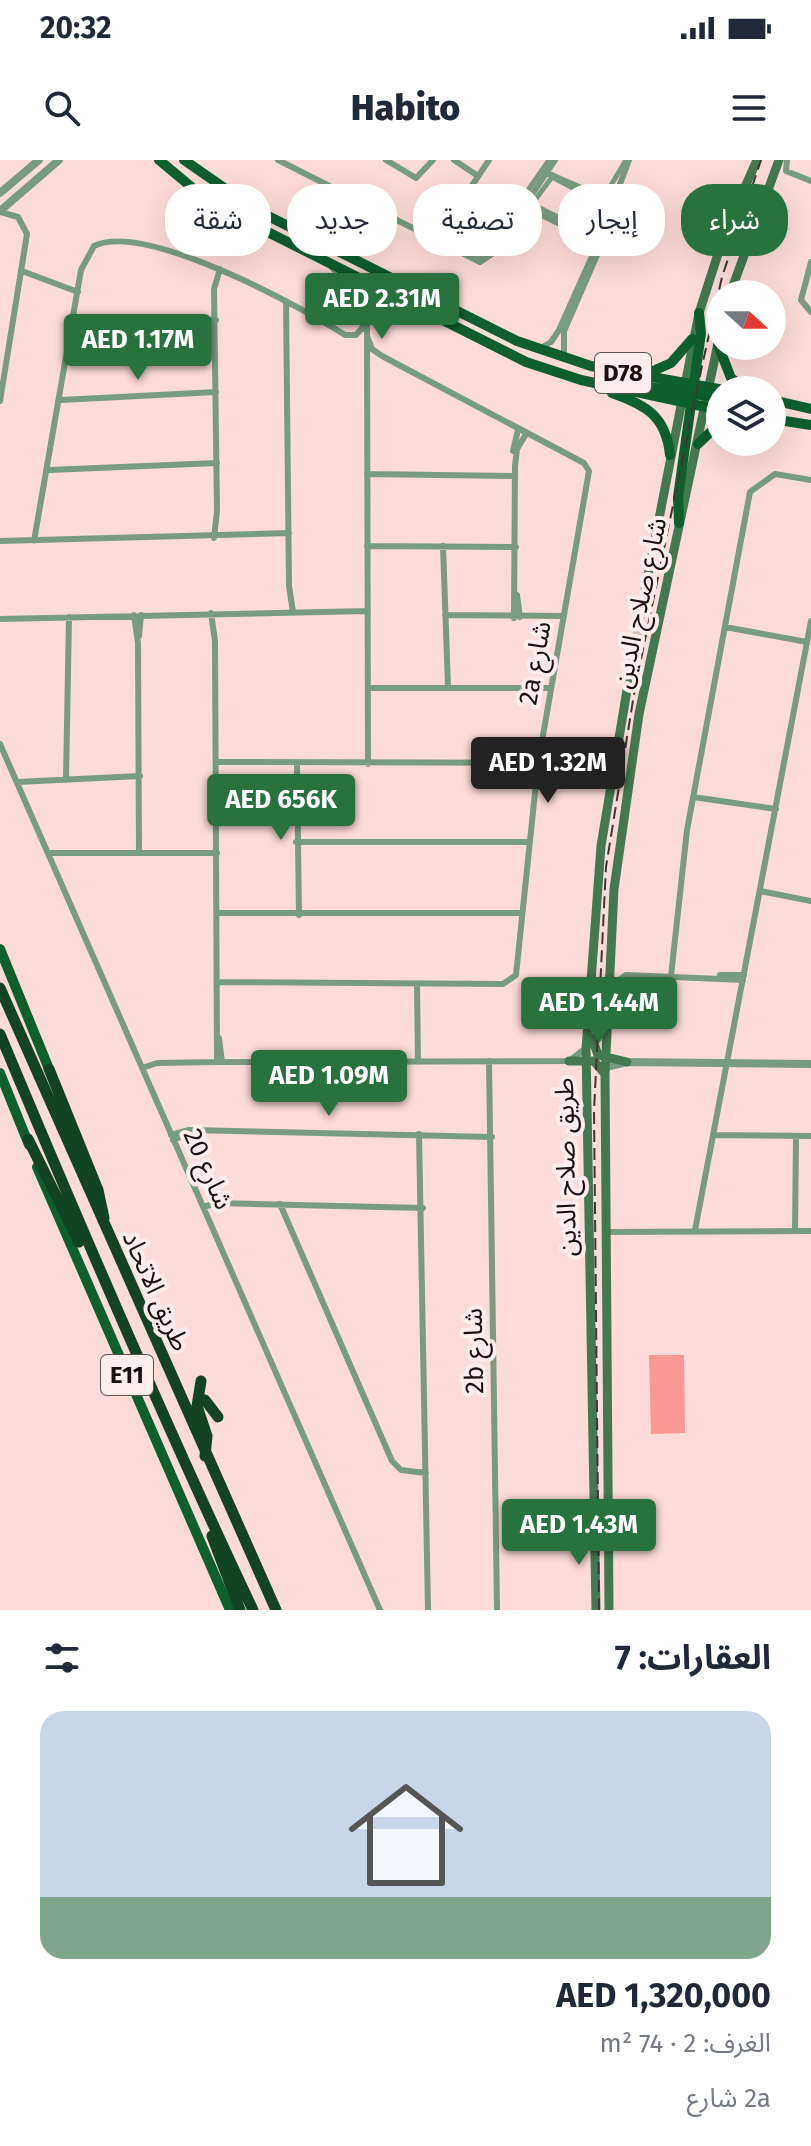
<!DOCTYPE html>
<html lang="ar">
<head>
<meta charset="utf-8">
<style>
	:root { --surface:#fff; --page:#f2f2f3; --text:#1f2937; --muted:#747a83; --accent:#287240 }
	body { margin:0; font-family:"Fira Sans","Noto Sans Arabic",sans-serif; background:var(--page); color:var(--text); direction:rtl; height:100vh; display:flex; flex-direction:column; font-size:30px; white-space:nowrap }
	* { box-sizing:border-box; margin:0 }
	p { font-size:26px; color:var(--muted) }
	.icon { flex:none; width:44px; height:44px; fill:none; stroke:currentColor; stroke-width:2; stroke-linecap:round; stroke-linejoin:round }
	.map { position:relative; height:1450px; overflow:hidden; direction:ltr }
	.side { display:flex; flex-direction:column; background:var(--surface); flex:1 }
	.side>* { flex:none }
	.guide { position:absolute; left:24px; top:24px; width:764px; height:72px; direction:rtl; display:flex; gap:16px }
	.needle { width:52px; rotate:111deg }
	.fabs { position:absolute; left:706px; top:120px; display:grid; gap:16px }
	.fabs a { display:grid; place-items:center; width:80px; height:80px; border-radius:50%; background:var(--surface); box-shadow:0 8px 32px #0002; font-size:40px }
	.price { position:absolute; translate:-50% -68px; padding:0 18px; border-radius:8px; background:var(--accent); color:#fff; font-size:26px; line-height:52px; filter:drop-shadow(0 2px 4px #0008) }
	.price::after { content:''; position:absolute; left:50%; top:48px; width:24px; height:18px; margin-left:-12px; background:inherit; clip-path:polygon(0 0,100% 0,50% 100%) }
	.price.active { background:#222; color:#fff }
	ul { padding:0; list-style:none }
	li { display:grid; align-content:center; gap:16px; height:424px; padding:0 40px }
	li span { display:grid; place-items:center; height:248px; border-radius:24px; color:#555 }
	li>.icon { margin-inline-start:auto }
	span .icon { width:144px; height:144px; fill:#fffc; stroke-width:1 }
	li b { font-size:34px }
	h2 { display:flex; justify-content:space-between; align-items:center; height:96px; padding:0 40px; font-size:34px }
	.tag { padding:0 28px; border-radius:32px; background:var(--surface); box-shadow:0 8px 32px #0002; font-size:28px; line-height:72px }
	.tag.active { background:var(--accent); color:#fff }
	.status { display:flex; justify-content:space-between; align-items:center; height:56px; padding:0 40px; background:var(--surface); direction:ltr }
	.status svg { height:22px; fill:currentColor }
	header { display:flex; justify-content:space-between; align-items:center; height:104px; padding:0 40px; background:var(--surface); font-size:36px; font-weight:800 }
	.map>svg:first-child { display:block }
</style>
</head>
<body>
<div class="status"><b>20:32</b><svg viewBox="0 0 49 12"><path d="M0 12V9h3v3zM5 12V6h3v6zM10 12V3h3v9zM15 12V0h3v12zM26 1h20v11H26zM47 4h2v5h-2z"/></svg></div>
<header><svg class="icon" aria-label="menu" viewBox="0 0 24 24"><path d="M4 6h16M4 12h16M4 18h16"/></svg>Habito<svg class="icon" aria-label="search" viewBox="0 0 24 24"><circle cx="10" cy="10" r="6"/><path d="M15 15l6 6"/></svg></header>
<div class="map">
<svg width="811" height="1450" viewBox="0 0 811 1450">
	<rect width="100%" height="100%" fill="#fddbd8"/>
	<path fill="#fa9893" d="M649 1195H684L685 1273 651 1274Z"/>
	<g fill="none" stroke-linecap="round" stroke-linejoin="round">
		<path stroke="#dbbcba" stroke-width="9" stroke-dasharray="9 4.5" stroke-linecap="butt" d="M629 518 645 431"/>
		<path stroke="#789c80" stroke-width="5" d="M552 17 607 46 593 75 538 47 535 40Z
			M604 37 626 0
			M468 93 482 96 549 0"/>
		<path stroke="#789c80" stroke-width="6" d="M278 0 480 102 492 94 555 0
			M386 0 416 18 433 0
			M454 0 478 16
			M787 0 786 11 811 21
			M547 13 613 42
			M524 46 598 83
			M0 52 18 57 27 74 0 241
			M317 79 312 65 332 28
			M435 81 489 0
			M811 102 801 140 811 152
			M331 106 357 136 363 169
			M22 111 78 132
			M286 141 289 426 293 452
			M73 167 216 160
			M539 189 551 182 559 170 598 83 629 0
			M564 196V171L597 95 598 83
			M61 240 216 232
			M513 291 518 270
			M49 310 217 303
			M367 314 515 316
			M214 378 217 351 214 129 220 109
			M0 381 289 373
			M34 381 81 110 94 86C144 61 300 146 345 175H356L363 167
			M367 386 516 387
			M443 386 448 527
			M517 435 520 457
			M211 453 215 481 217 902
			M134 455 138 483 139 690
			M445 455 564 456
			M514 458 515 306 517 289 526 274
			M0 459 368 451
			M725 467 807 482
			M139 476 141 455
			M368 528H551
			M0 584 380 1450
			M216 602 594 603 605 599 615 588
			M594 603 603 608 610 620
			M368 604 367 154 377 141 398 140
			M297 605 299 755
			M66 620 69 457
			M17 622 140 616
			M693 637 776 649
			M296 682H528
			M48 693H217
			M760 731 811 741
			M218 753H522
			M720 815H744
			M671 816 687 670 750 332 775 314 811 320
			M218 822 503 824 516 815 538 604 589 311 584 303 382 196 372 189 367 176
			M417 824 418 902
			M610 827 626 815 743 820
			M219 878 222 902
			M489 901 497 1450
			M142 908 157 903 217 902 569 901 586 888
			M419 974 428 1450
			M171 975 189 970 492 977
			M714 975 811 976
			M173 980 194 971
			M280 1044 392 1301 401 1310 426 1313
			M203 1047 217 1043 423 1048
			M695 1070 811 461
			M795 1071 796 976
			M607 1072 811 1071"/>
		<path stroke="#789c80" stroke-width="8" d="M0 33 39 0
			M0 51 59 0
			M606 907 627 902 811 904"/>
		<path stroke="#427950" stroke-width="9" d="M730 134 779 0
			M645 431 699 153 725 72 757 0
			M592 878 598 895 627 902
			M569 901H594L605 914
			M584 1353 595 1364
			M596 1450 586 889 601 686 629 518
			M609 1450 605 914 614 729 639 554 720 174"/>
		<path stroke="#0d5f2e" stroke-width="10" d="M159 0 195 30 232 54 526 202 581 220 720 250
			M184 0 256 50 517 181 591 206 724 230
			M718 185 731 218 747 230
			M644 215 671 203 692 179
			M616 222 720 238
			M612 233C646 245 666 256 670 295
			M772 240 811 249
			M772 259 811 265
			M698 284 720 263
			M679 363 678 337 701 173 699 153
			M0 789 49 909
			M0 913 29 985
			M37 1007 230 1450"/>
		<path stroke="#124322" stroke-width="11" d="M0 828 276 1450
			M0 874C81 1068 163 1260 253 1450
			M49 909 98 1030 104 1058
			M28 979 79 1082
			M201 1221 197 1246 207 1276 205 1296
			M198 1241 205 1240 218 1257
			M212 1376 240 1450"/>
		<path stroke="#463434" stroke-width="2" stroke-dasharray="12 6" stroke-linecap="butt" d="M599 1450 594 951 606 707 635 528 702 206 722 117 761 0"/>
	</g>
	<g text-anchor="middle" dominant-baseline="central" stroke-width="8" stroke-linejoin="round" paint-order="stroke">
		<g fill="#feedeb" stroke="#605251" stroke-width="2">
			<rect x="595" y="193" width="56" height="40" rx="6"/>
			<rect x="101" y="1195" width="52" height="40" rx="6"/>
		</g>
		<g font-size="24" font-weight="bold" fill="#1d0f0f">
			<text x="623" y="213">D78</text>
			<text x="127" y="1215">E11</text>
		</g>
		<g font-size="26" fill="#1d0f0f" stroke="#feedeb">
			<text transform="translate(640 443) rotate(-78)">شارع صلاح الدين</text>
			<text transform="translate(535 503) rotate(-80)">2a شارع</text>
			<text transform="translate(566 1007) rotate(-91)">طريق صلاح الدين</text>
			<text transform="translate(208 1009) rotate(66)">شارع 20</text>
			<text transform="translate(156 1131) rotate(66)">طريق الاتحاد</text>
			<text transform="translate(474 1191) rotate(-91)">2b شارع</text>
		</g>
	</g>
</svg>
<div class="fabs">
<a><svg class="needle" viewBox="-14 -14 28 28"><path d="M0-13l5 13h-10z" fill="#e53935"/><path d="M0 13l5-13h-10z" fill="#747a83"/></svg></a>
<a><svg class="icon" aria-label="layers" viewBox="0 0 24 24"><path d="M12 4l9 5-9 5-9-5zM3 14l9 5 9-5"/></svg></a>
</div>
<b class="price" style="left:382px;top:181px">AED 2.31M</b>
<b class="price" style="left:138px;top:222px">AED 1.17M</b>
<b class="price active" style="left:548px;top:645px">AED 1.32M</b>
<b class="price" style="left:281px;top:682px">AED 656K</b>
<b class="price" style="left:599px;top:885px">AED 1.44M</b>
<b class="price" style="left:329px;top:958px">AED 1.09M</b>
<b class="price" style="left:579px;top:1407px">AED 1.43M</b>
<div class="guide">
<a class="tag active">شراء</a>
<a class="tag">إيجار</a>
<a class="tag">تصفية</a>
<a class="tag">جديد</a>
<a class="tag">شقة</a>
</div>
</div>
<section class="side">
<h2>العقارات: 7<svg class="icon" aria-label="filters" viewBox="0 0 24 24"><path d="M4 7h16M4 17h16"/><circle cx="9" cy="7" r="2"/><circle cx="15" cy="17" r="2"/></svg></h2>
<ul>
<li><span style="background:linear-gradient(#c9d6e8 75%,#7fa58c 0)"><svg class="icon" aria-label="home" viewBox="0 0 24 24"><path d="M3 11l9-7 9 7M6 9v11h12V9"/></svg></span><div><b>AED 1,320,000</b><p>الغرف: 2 · 74 m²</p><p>2a شارع</p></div></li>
</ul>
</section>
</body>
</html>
